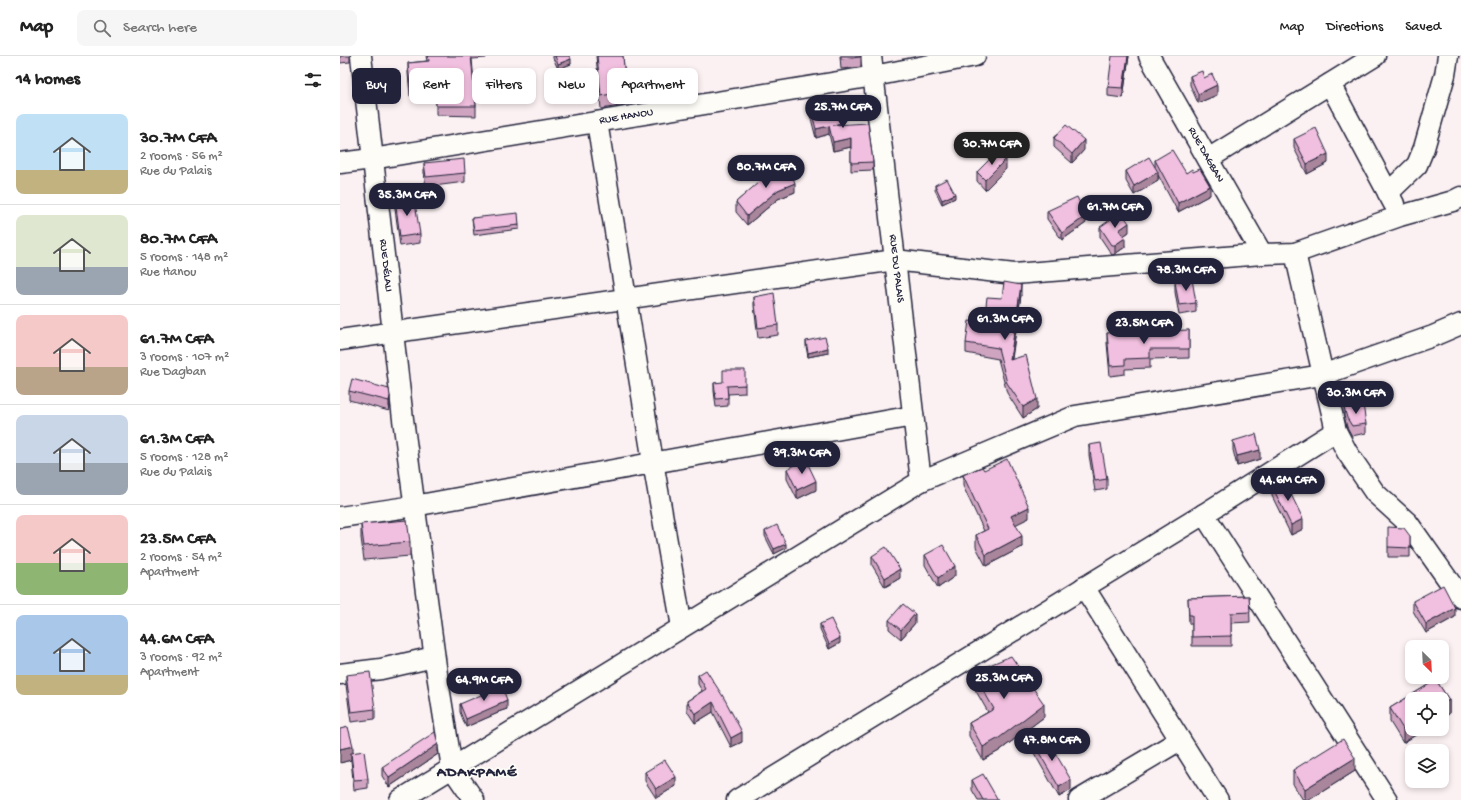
<!DOCTYPE html>
<html lang="en">
<head>
<meta charset="utf-8">
<style>
	:root { --surface:#fff; --page:#f6f6f6; --text:#222; --muted:#767676; --line:#e0e0e0; --accent:#22223b }
	body { margin:0; font-family:"Gochi Hand",sans-serif; background:var(--page); color:var(--text); height:100vh; display:flex; flex-direction:column; font-size:15px; white-space:nowrap }
	* { box-sizing:border-box; margin:0 }
	p { font-size:13px; color:var(--muted) }
	.icon { flex:none; width:22px; height:22px; fill:none; stroke:currentColor; stroke-width:2; stroke-linecap:round; stroke-linejoin:round }
	.map { position:relative; flex:1; overflow:hidden }
	.panel { display:flex; flex-direction:column; background:var(--surface); width:340px }
	.panel>* { flex:none }
	.hud { position:absolute; left:12px; top:12px; width:380px; height:36px; display:flex; gap:8px }
	.needle { width:26px; rotate:156deg }
	.tools { position:absolute; left:1065px; top:584px; display:grid; gap:8px }
	.tools a { display:grid; place-items:center; width:44px; height:44px; border-radius:8px; background:var(--surface); box-shadow:0 2px 6px #0003; font-size:20px }
	.price { position:absolute; translate:-50% -34px; padding:0 9px; border-radius:14px; background:var(--accent); color:#fff; font-size:13px; line-height:26px; filter:drop-shadow(0 1px 2px #0008) }
	.price::after { content:''; position:absolute; left:50%; top:24px; width:12px; height:9px; margin-left:-6px; background:inherit; clip-path:polygon(0 0,100% 0,50% 100%) }
	.price.active { background:#222; color:#fff }
	ul { padding:0; list-style:none }
	li { display:flex; align-items:center; gap:12px; height:100px; padding:0 16px }
	li+li { border-top:1px solid var(--line) }
	li span { display:grid; place-items:center; flex:none; width:112px; height:80px; border-radius:8px; color:#555 }
	li>.icon { margin-inline-start:auto }
	span .icon { width:48px; height:48px; fill:#fffc; stroke-width:1 }
	li b { font-size:17px }
	h2 { display:flex; justify-content:space-between; align-items:center; height:48px; padding:0 16px; font-size:17px }
	.tag { padding:0 14px; border-radius:8px; background:var(--surface); box-shadow:0 2px 6px #0003; font-size:14px; line-height:36px }
	.tag.active { background:var(--accent); color:#fff }
	header { display:flex; align-items:center; gap:24px; box-sizing:border-box; height:56px; padding:0 20px; background:var(--surface); border-bottom:1px solid var(--line) }
	header strong { font-size:19px }
	nav { display:flex; gap:22px; margin-inline-start:auto; font-size:14px }
	.search { width:280px; height:36px; background:var(--page); display:flex; align-items:center; gap:10px; box-sizing:border-box; padding:0 14px; border-radius:8px; color:var(--muted); font-size:15px }
	main { display:flex; flex:1; min-height:0 }
	.map>svg:first-child { display:block }
</style>
</head>
<body>
<header>
<strong>Map</strong>
<div class="search"><svg class="icon" aria-label="search" viewBox="0 0 24 24"><circle cx="10" cy="10" r="6"/><path d="M15 15l6 6"/></svg>Search here</div>
<nav><a>Map</a><a>Directions</a><a>Saved</a></nav>
</header>
<main>
<section class="panel">
<h2>14 homes<svg class="icon" aria-label="filters" viewBox="0 0 24 24"><path d="M4 7h16M4 17h16"/><circle cx="9" cy="7" r="2"/><circle cx="15" cy="17" r="2"/></svg></h2>
<ul>
<li><span style="background:linear-gradient(#bfe0f5 70%,#c2b280 0)"><svg class="icon" aria-label="home" viewBox="0 0 24 24"><path d="M3 11l9-7 9 7M6 9v11h12V9"/></svg></span><div><b>30.7M CFA</b><p>2 rooms · 56 m²</p><p>Rue du Palais</p></div></li>
<li><span style="background:linear-gradient(#dfe7d0 65%,#9aa5b1 0)"><svg class="icon" aria-label="home" viewBox="0 0 24 24"><path d="M3 11l9-7 9 7M6 9v11h12V9"/></svg></span><div><b>80.7M CFA</b><p>5 rooms · 148 m²</p><p>Rue Hanou</p></div></li>
<li><span style="background:linear-gradient(#f6c9c9 65%,#b9a48a 0)"><svg class="icon" aria-label="home" viewBox="0 0 24 24"><path d="M3 11l9-7 9 7M6 9v11h12V9"/></svg></span><div><b>61.7M CFA</b><p>3 rooms · 107 m²</p><p>Rue Dagban</p></div></li>
<li><span style="background:linear-gradient(#c9d6e8 60%,#9aa5b1 0)"><svg class="icon" aria-label="home" viewBox="0 0 24 24"><path d="M3 11l9-7 9 7M6 9v11h12V9"/></svg></span><div><b>61.3M CFA</b><p>5 rooms · 128 m²</p><p>Rue du Palais</p></div></li>
<li><span style="background:linear-gradient(#f6c9c9 60%,#8fb573 0)"><svg class="icon" aria-label="home" viewBox="0 0 24 24"><path d="M3 11l9-7 9 7M6 9v11h12V9"/></svg></span><div><b>23.5M CFA</b><p>2 rooms · 54 m²</p><p>Apartment</p></div></li>
<li><span style="background:linear-gradient(#a9c7e8 75%,#c2b280 0)"><svg class="icon" aria-label="home" viewBox="0 0 24 24"><path d="M3 11l9-7 9 7M6 9v11h12V9"/></svg></span><div><b>44.6M CFA</b><p>3 rooms · 92 m²</p><p>Apartment</p></div></li>
</ul>
</section>
<div class="map">
<svg width="1121" height="744" viewBox="0 0 1121 744">
	<rect width="100%" height="100%" fill="#fbf0f2"/>
	<filter id="ink" filterUnits="userSpaceOnUse"><feTurbulence type="fractalNoise" baseFrequency=".025" numOctaves="2"/><feDisplacementMap in="SourceGraphic" scale="8" xChannelSelector="R" yChannelSelector="G"/><feConvolveMatrix kernelMatrix="1 2 1 2 8 2 1 2 1" color-interpolation-filters="sRGB"/></filter>
	<g filter="url(#ink)">
		<g fill="none" stroke-linecap="round" stroke-linejoin="round">
			<g stroke="#22223b" stroke-width="23">
				<g id="minor">
					<path id="s1" d="M21 0 63 363 97 618 112 712 134 744"/>
					<path id="s2" d="M531 0 581 425"/>
					<path id="s3" d="M809 0 922 198"/>
					<path d="M990 28 1054 148"/>
					<path d="M257 66 313 406 342 571"/>
					<path d="M868 103 1035 0"/>
					<path id="s4" d="M0 107 32 103 534 20 635 0"/>
					<path d="M1048 137 1077 109 1084 92 1105 19 1108 0"/>
					<path d="M955 197 996 375 1007 396 1035 437 1068 467 1121 542"/>
					<path d="M0 284 555 204 674 218 922 198 955 197 1060 160 1113 145 1121 141"/>
					<path d="M864 458 1047 744"/>
					<path d="M0 461 74 450 573 360"/>
					<path d="M744 531 878 744"/>
					<path d="M0 618 41 613 94 601"/>
					<path d="M60 744 581 425 735 360 982 319 1093 280 1121 268"/>
					<path d="M397 744 864 458 996 375"/>
					<path d="M739 744 840 684"/>
				</g>
			</g>
			<use href="#minor" stroke="#fdfcf7" stroke-width="20"/>
		</g>
		<path fill="#cfa4c0" stroke="#22223b" d="M0 0H10V6L0 7Z
			M86 0H146V2L132 3 136 50V60L96 59V37L70 40 68 17V7L87 5Z
			M213 0H229L231 8 218 13 213 2Z
			M256 0H283L286 35V49L261 53Z
			M500 0H521V11L501 13Z
			M789 0 783 42 768 40V31Z
			M850 20 864 22 877 39 858 47 850 29Z
			M469 46 501 69 533 106V114L511 115V91L493 95 489 78 476 82 469 55Z
			M714 82 744 94 732 107 714 91Z
			M954 83 988 107 967 118 954 92Z
			M815 104 846 117 853 116 870 139 838 156 818 119V125L794 139 786 125V115L815 111Z
			M84 107 125 117V126L86 131 84 117Z
			M666 113 645 134 637 125V116Z
			M427 117 455 136 438 143 407 169 396 156V146L427 120Z
			M595 129 615 142 602 148 595 134Z
			M55 143 80 178V187L60 190 55 153Z
			M707 155 746 167 722 184 707 163Z
			M132 162 179 169V173L134 179Z
			M760 171 789 176 783 180 785 191 775 198 772 199 760 181Z
			M835 226 856 247V256L839 259 835 236Z
			M681 239 672 303 697 353 683 362 667 337 658 303 626 297V287L644 267 662 242Z
			M414 241 438 269V279L418 282 414 250Z
			M849 274V302L810 303V312L785 313V318L770 320 767 287V277L783 279 822 278Z
			M466 285 488 297 468 301 466 290Z
			M374 327 405 329V337L388 338V350L376 351 374 335Z
			M49 333 50 350 49 355 9 344V335Z
			M1004 351 1026 368V377L1012 380 1007 371 1004 360Z
			M893 385 920 403 897 410 893 394Z
			M749 389 767 423V433L755 435 749 399Z
			M447 413 476 434 457 443 447 423Z
			M644 414 689 462 675 468 682 491 646 510 636 491V479L644 475 623 430V419Z
			M932 430 963 473 951 479 932 440Z
			M21 468 70 486V500L24 504 21 482Z
			M425 475 446 492 434 498 425 480Z
			M1070 480V501H1048V491Z
			M585 499 615 520 598 532 585 509Z
			M532 500 560 522 545 531 532 509Z
			M909 540 910 566 891 567V590H852V568H849L848 542Z
			M1073 545 1115 561 1086 577 1073 555Z
			M549 564 575 567 561 583 549 573Z
			M480 568 500 587 489 593 480 573Z
			M633 616 704 661 659 695 643 704 629 680V667L648 656 633 630Z
			M6 619 35 653V663L11 666 6 629Z
			M358 619 402 686 391 691 373 656 355 667 347 655V645L362 635 358 628Z
			M1096 624 1109 644V658L1102 662V643H1072V673H1085L1063 687 1050 666V652Z
			M120 648 167 653 158 656V657L126 671 120 656Z
			M694 688 731 734 719 741 694 697Z
			M13 696 28 723V732L14 734 11 704 0 707Z
			M98 698 49 731 42 720V711Z
			M953 714 1015 715 969 744H963L953 728Z
			M305 716 336 730 316 742 305 725Z
			M632 724 658 744H638L632 734Z"/>
		<path fill="#a9869c" stroke="#22223b" d="M788 0H789L783 42V32Z
			M231 3V8L218 13V8Z
			M877 29V39L858 47V38Z
			M489 70V78L476 82V73Z
			M511 82V91L493 95V86Z
			M744 84V94L732 107V98Z
			M988 98V107L967 118V108Z
			M666 103V113L645 134V124Z
			M818 116V125L794 139V130Z
			M455 127V136L438 143 407 169V160L438 134Z
			M870 130V139L838 156V147Z
			M615 138V142L602 148V144Z
			M746 160V167L722 184V177Z
			M789 167V176L779 183V174Z
			M785 182V191L775 198V189Z
			M681 229V239L670 314V304Z
			M488 292V297L468 301V297Z
			M50 340V350L49 355V345Z
			M697 343V353L683 362V351Z
			M920 394V403L897 410V400Z
			M476 425V434L457 443V434Z
			M689 451V462L671 471V460Z
			M963 463V473L951 479V469Z
			M682 480V491L646 510V499Z
			M446 488V492L434 498V493Z
			M615 510V520L598 532V522Z
			M560 513V522L545 531V522Z
			M1115 552V561L1086 577V568Z
			M575 558V567L561 583V574Z
			M500 582V587L489 593V588Z
			M167 644V653L158 656V657L126 671V663L158 648Z
			M1109 644V658L1102 662V648Z
			M373 646V656L355 667V658Z
			M704 648V661L659 695 643 704V691Z
			M1072 667V673H1085L1063 687V673Z
			M402 676V686L391 691V682Z
			M98 688V698L49 731V721Z
			M13 690V704L11 697V704L0 707V693Z
			M1015 702V715L969 744H965V733Z
			M336 721V730L316 742V733Z
			M731 724V734L719 741V731Z"/>
		<path fill="#f1bfdf" stroke="#22223b" d="M88 0H131L136 50H96V28L70 31 68 7 89 5Z
			M215 0H229L231 3 218 8Z
			M257 0H283L286 35 261 40Z
			M501 0H521V1L501 3Z
			M772 0H788L783 32 768 31Z
			M862 15 864 22 872 18 877 29 858 38 850 20Z
			M495 41 501 67 493 69 528 67 533 106 511 107V82L493 86 489 70 476 73 469 46Z
			M726 69 744 84 732 98 714 82Z
			M976 72 988 98 967 108 954 83Z
			M832 94 846 117 852 113 853 116 860 113 870 130 838 147 815 104Z
			M658 95 666 103 645 124 637 116Z
			M809 101 818 116 794 130 786 115Z
			M124 103 125 117 86 121 84 107Z
			M448 109 455 127 438 134 407 160 396 146 427 119V117Z
			M607 123 615 138 602 144 595 129Z
			M74 141 80 178 60 181 55 143Z
			M737 141 746 160 722 177 707 155Z
			M781 156 789 167 779 174 785 182 775 189H772L760 171Z
			M178 157 179 169 134 174 132 162Z
			M852 223 856 247 839 249 835 226Z
			M664 226 681 229 670 304 686 299 697 343 683 351 667 327 658 292 626 287 629 265 644 267 647 241 662 242Z
			M434 237 438 269 418 272 414 241Z
			M849 274V293H810V302L785 303V309L770 310 767 277 782 276 783 279 822 278V275Z
			M485 281 488 292 468 297 466 285Z
			M383 314H405V329L387 330 388 342 376 343 374 327 383 326Z
			M12 323 49 333 50 340 49 345 9 335Z
			M1023 348 1026 368 1012 370 1007 362 1004 351Z
			M916 378 920 394 897 400 893 385Z
			M761 387 767 423 755 425 749 389Z
			M667 403 689 451 671 460 682 480 646 499 636 479 648 473 623 419 642 411 644 414Z
			M466 404 476 425 457 434 447 413Z
			M944 424 963 463 951 469 932 430Z
			M67 464 70 486 24 490 21 468Z
			M437 469 446 488 434 493 425 475Z
			M1048 471 1064 472 1070 480V492L1048 491Z
			M603 489 615 510 598 522 585 499Z
			M546 491 560 513 545 522 532 500Z
			M1103 529 1115 552 1086 568 1073 545Z
			M909 540 910 556 891 557V580L852 581V559H849L848 542Z
			M563 548 575 558 561 574 549 564Z
			M491 563 500 582 489 588 480 568Z
			M671 600 704 648 659 682 643 691 629 667 654 653 633 616Z
			M366 614 384 642 402 676 391 682 373 646 355 658 347 645 366 633 358 619Z
			M30 616 35 653 11 656 6 619Z
			M1096 624 1109 644 1102 648V643H1072V667L1063 673 1050 652Z
			M162 630 167 644 158 648V649L126 663 120 648Z
			M8 671 13 690 0 693V673Z
			M95 676 98 688 49 721 42 711Z
			M706 681 731 724 719 731 694 688Z
			M1003 683 1015 702 965 733 953 714Z
			M24 695 28 723 14 724 11 697Z
			M325 704 336 721 316 733 305 716Z
			M643 718 658 744H643L632 724Z"/>
	</g>
	<g text-anchor="middle" dominant-baseline="central" stroke-width="3.5" stroke-linejoin="round" paint-order="stroke">
		<g font-size="11" fill="#22223b" stroke="#fdfcf7">
			<text stroke="none"><textPath href="#s4" startOffset="290">RUE HANOU</textPath></text>
			<text stroke="none"><textPath href="#s3" startOffset="114">RUE DAGBAN</textPath></text>
			<text stroke="none"><textPath href="#s1" startOffset="211">RUE DÉLALI</textPath></text>
			<text stroke="none"><textPath href="#s2" startOffset="214">RUE DU PALAIS</textPath></text>
		</g>
		<g font-size="15" font-weight="bold" letter-spacing="1" fill="#22223b" stroke="#fdfcf7">
			<text x="137" y="717">ADAKPAMÉ</text>
		</g>
	</g>
</svg>
<div class="tools">
<a><svg class="needle" viewBox="-14 -14 28 28"><path d="M0-13l5 13h-10z" fill="#e53935"/><path d="M0 13l5-13h-10z" fill="#767676"/></svg></a>
<a><svg class="icon" aria-label="locate" viewBox="0 0 24 24"><circle cx="12" cy="12" r="6"/><path d="M12 2v4M12 18v4M2 12h4M18 12h4"/></svg></a>
<a><svg class="icon" aria-label="layers" viewBox="0 0 24 24"><path d="M12 4l9 5-9 5-9-5zM3 14l9 5 9-5"/></svg></a>
</div>
<b class="price" style="left:503px;top:73px">25.7M CFA</b>
<b class="price active" style="left:652px;top:110px">30.7M CFA</b>
<b class="price" style="left:426px;top:133px">80.7M CFA</b>
<b class="price" style="left:67px;top:161px">35.3M CFA</b>
<b class="price" style="left:775px;top:173px">61.7M CFA</b>
<b class="price" style="left:846px;top:236px">78.3M CFA</b>
<b class="price" style="left:665px;top:285px">61.3M CFA</b>
<b class="price" style="left:804px;top:289px">23.5M CFA</b>
<b class="price" style="left:1016px;top:359px">30.3M CFA</b>
<b class="price" style="left:462px;top:419px">39.3M CFA</b>
<b class="price" style="left:948px;top:446px">44.6M CFA</b>
<b class="price" style="left:664px;top:644px">25.3M CFA</b>
<b class="price" style="left:144px;top:646px">64.9M CFA</b>
<b class="price" style="left:712px;top:706px">47.8M CFA</b>
<div class="hud">
<a class="tag active">Buy</a>
<a class="tag">Rent</a>
<a class="tag">Filters</a>
<a class="tag">New</a>
<a class="tag">Apartment</a>
</div>
</div>
</main>
</body>
</html>
